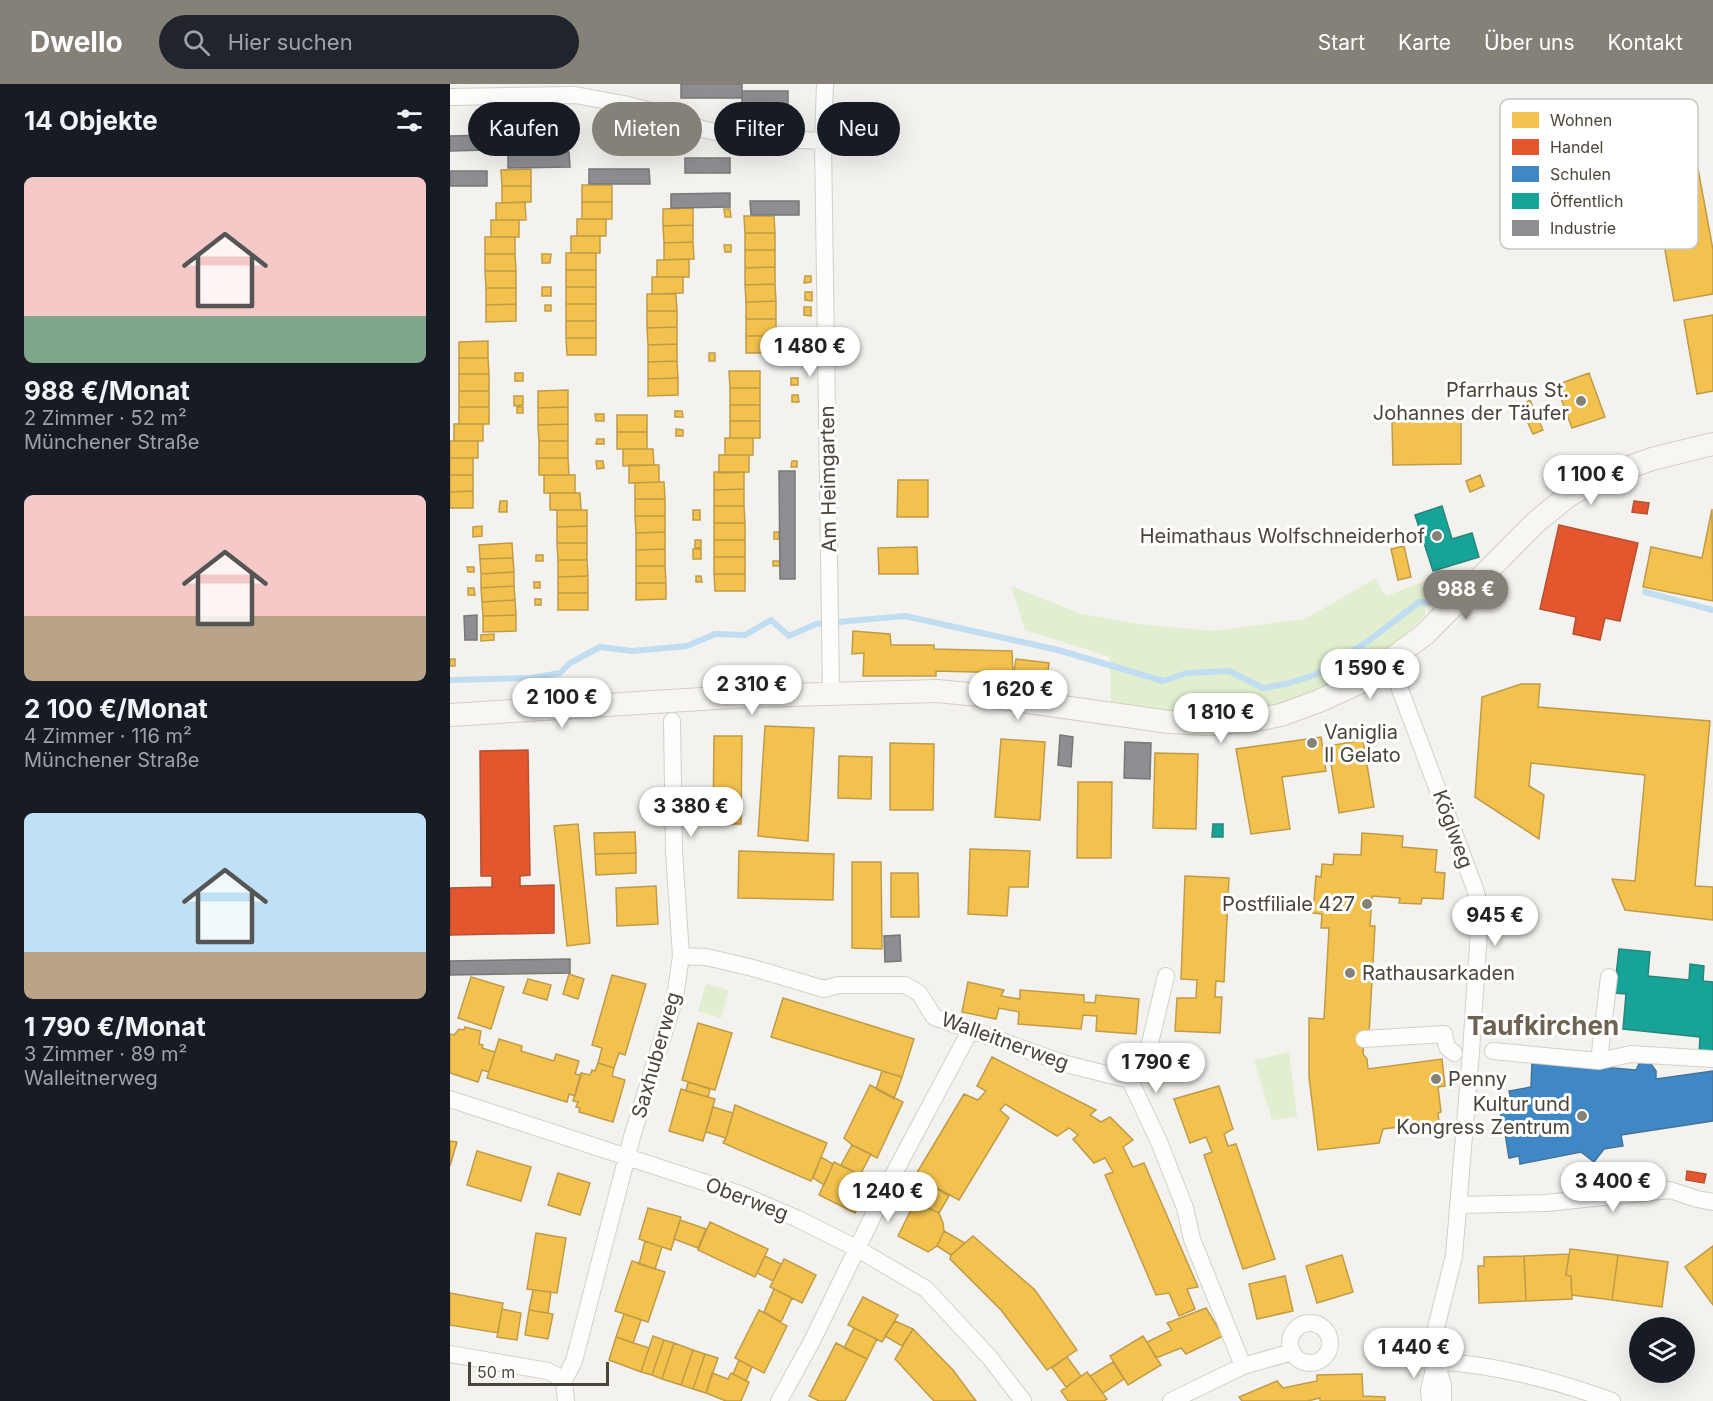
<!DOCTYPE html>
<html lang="de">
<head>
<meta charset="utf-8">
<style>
	:root { --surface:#171b24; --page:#20242c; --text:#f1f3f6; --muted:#9ea1a6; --accent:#868178 }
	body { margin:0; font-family:Inter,sans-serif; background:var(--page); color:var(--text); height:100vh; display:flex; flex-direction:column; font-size:22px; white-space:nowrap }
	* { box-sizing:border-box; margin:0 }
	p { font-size:20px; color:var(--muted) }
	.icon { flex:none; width:33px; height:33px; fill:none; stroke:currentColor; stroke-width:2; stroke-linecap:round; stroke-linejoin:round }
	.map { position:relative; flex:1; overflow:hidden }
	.side { display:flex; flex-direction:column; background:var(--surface); width:450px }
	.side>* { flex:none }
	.banner { position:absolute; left:18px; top:18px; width:570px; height:54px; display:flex; gap:12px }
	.buttons { position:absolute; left:1179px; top:1233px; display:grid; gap:12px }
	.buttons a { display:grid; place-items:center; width:66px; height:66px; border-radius:50%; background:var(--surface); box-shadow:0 6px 24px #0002; font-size:30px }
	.scale { position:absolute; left:18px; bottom:15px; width:141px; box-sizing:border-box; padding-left:6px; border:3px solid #4b4439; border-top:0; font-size:16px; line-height:21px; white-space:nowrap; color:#4b4439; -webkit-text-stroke:4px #fff; paint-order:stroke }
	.price { position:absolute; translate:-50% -51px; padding:0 14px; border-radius:21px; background:#fff; color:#222; font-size:20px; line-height:39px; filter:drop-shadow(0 2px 3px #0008) }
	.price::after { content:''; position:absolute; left:50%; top:36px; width:18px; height:14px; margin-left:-9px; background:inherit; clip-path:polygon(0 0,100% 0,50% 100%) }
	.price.selected { background:var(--accent); color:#fff }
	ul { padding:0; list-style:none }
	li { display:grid; align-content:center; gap:12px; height:318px; padding:0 24px }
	li span { display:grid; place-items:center; height:186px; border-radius:9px; color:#555 }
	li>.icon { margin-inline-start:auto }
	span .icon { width:108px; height:108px; fill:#fffc; stroke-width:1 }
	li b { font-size:26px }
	h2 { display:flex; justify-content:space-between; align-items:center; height:72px; padding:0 24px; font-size:26px }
	.chip { padding:0 21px; border-radius:27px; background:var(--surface); box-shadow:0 6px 24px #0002; font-size:21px; line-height:54px }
	.chip.selected { background:var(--accent); color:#fff }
	header { display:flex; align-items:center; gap:36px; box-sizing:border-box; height:84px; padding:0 30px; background:var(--accent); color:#fff }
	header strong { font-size:28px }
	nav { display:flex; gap:33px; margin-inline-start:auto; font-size:21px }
	.search { width:420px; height:54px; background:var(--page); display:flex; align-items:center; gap:15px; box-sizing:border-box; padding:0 21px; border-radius:33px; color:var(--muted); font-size:22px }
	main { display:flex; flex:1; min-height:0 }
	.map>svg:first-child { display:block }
</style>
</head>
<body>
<header>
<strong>Dwello</strong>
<div class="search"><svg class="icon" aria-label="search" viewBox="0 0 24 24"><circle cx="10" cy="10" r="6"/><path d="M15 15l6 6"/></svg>Hier suchen</div>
<nav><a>Start</a><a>Karte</a><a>Über uns</a><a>Kontakt</a></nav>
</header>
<main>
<section class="side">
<h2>14 Objekte<svg class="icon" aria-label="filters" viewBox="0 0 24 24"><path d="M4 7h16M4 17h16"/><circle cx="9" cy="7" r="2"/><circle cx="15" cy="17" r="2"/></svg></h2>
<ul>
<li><span style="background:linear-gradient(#f6c9c9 75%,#7fa58c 0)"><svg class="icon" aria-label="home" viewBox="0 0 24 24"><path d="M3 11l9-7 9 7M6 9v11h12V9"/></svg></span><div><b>988 €/Monat</b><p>2 Zimmer · 52 m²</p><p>Münchener Straße</p></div></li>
<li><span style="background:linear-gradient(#f6c9c9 65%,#b9a48a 0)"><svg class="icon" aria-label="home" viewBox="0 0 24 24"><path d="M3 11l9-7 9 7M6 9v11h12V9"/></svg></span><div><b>2 100 €/Monat</b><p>4 Zimmer · 116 m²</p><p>Münchener Straße</p></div></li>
<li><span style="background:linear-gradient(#bfe0f5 75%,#b9a48a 0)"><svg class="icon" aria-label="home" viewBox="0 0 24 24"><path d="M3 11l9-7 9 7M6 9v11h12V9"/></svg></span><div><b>1 790 €/Monat</b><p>3 Zimmer · 89 m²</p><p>Walleitnerweg</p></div></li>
</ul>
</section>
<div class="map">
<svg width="1263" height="1317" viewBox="0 0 1263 1317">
	<rect width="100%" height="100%" fill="#f4f2ee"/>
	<path fill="#e1eecf" d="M925 495 936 512 975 497V532C940 563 904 596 860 613 825 627 762 630 724 628 703 627 682 622 661 619L660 573 575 546 561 502 632 530 688 540 764 547 855 535Z
		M256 900 279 906 271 934 248 927Z
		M839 968 847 1033 822 1036 804 976Z"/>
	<path fill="#f2c14e" stroke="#c09c48" stroke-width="1.5" d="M1244 63 1263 166V210L1224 217 1198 71Z
		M81 85V102H52L51 86Z
		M132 101H162V118H132Z
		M52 102H81V118L52 119Z
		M75 118 76 136H46V119Z
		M132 118H162V135H132Z
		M243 124V141L213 142V125Z
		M274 125H280L281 133H275Z
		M294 132H324L325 149H295Z
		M127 135H156V152H127Z
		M41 136H69V153H41Z
		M243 141V158L214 159 213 142Z
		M295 149H325V166H295Z
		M121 152H150V169H121Z
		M35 153H65V170H35Z
		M243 158 244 175 214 176V159Z
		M274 161H281V168H275Z
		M295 166H325V183L295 184Z
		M116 169H146V186H116Z
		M35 170H65L66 187H35Z
		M92 170H101L100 179H92Z
		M239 175V193H207V176Z
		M325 183V200L295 201V184Z
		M116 186H146V203H116Z
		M35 187H66V204H36Z
		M355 192H361V198L354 199Z
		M202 193H233V209L202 210Z
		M325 200 326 217 296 218 295 201Z
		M92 203H101V212H92Z
		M116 203H146V220H116Z
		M36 204H66V220L36 221Z
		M355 208H362V217L355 216Z
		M197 210H226L227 227H197Z
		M326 217V235H296V218Z
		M66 220V237L36 238V221Z
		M116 220H146V237H116Z
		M95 221H101V227H95Z
		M354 223H361V232L354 231Z
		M197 227H227V243L197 244Z
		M1263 231V307L1247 310 1234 236Z
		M296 235H326V252H296Z
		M116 237H146V254H116Z
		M227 243V260L198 261 197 244Z
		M355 250H363V257H355Z
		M296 252H326V269H296Z
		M116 254H146V271H117Z
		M38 257V274H9V258Z
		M227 260V277L198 278V261Z
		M259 269H265V277H259Z
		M9 274H38L39 290H9Z
		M227 277 228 294 198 295V278Z
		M279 287H310V304H280Z
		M65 289H73V297H65Z
		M1139 289 1155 333 1122 344 1106 301Z
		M9 290H39V307H9Z
		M228 294V311L198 312V295Z
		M341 294H348V301H341Z
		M280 304H310V321H280Z
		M118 306V323L88 324V307Z
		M9 307H39V323H9Z
		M342 311H348L349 318H342Z
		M64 312H73V321L64 322Z
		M1080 316 1093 346 1083 350 1070 322Z
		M280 321H310V337H280Z
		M9 323H39V340H9Z
		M67 323H73V329H67Z
		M118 323V340L88 341V324Z
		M225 327H232L233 333H225Z
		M145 330H154V337H146Z
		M167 331H197V348H167Z
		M280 337H310V354H280Z
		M1011 337V380L943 381 942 338Z
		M4 340H33V357H4Z
		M118 340V357H89L88 341Z
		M226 345 233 346V352H226Z
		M167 348H197V365H167Z
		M275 354H303V371H275Z
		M147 355H154V360H146Z
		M0 357H28V374H0Z
		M89 357H118V374H89Z
		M173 365H203L204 381 173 382Z
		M269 371H299V388L269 389Z
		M0 374H23V391H0Z
		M89 374H118L119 391H89Z
		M146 377H153L154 384 147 385Z
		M342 377H347V383H341Z
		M179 381H209V398L179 399Z
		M264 388H294V405L264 406Z
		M0 391H23V407L0 408Z
		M94 391H125V409H94Z
		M1030 391 1034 402 1020 408 1016 397Z
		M448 396H478V433H447Z
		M209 398H214L215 415H185V399Z
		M294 405V422H264V406Z
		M23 407V424H0V408Z
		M100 409H130L131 426H100Z
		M185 415H215V432H185Z
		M50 417H57V428H49Z
		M264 422H294L295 439H264Z
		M1262 425 1263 517 1193 503 1201 463 1252 474Z
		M107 426H137V442L107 443Z
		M243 426H250V436H243Z
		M185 432H215V448L186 449Z
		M264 439H295V456H264Z
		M32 442V452L23 453V443Z
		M137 442V459H107V443Z
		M215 448V465L186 466V449Z
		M324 448H329V455H324Z
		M245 456H251V464H245Z
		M264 456H295V473H264Z
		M62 459 63 474 30 475 29 461Z
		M107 459H137V476H108Z
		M954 462 961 493 948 496 941 465Z
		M467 463 468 490H429L428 464Z
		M215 465V482H186V466Z
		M243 465H251V475H243Z
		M86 471H93V477H86Z
		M264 473H295V490H264Z
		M63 474 64 488 31 490 30 475Z
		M108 476H137L138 492 108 493Z
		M323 477H329L330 482H323Z
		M186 482H215L216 499H186Z
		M17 483H24V488H18Z
		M64 488V502L31 504V490Z
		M264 490H295V507H265Z
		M138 492V509H108V493Z
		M246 492H251L252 498H246Z
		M84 498H90V504H84Z
		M186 499H216V515L186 516Z
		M64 502 65 516 32 518 31 504Z
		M18 504H24L25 511H18Z
		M108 509H138V526H108Z
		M85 515H91V521H85Z
		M65 516 66 531 33 532 32 518Z
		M66 531V547L33 548V532Z
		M403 547 440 550 441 561H484V565L562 567 563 589 486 587V592H413L414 569 402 570Z
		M44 550V556L31 557V551Z
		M0 575H5V582H0Z
		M566 575 599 579 596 604 562 600Z
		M1071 600H1090L1088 623 1260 637 1245 802 1263 803V836L1175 826 1162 795 1185 797 1195 691 1081 679 1079 702 1094 711 1089 755 1025 713 1032 613Z
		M315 642 364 644 358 757 308 752Z
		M264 652H292L291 740H263Z
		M871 653 876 687 832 693 840 745 801 750 786 665Z
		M551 655 595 658 590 736 545 733Z
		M913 656 924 723 889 729 878 662Z
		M440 659 484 660 483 726H440Z
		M705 669 748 670 746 745 703 744Z
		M389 672 422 673 421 715 388 714Z
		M628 698H662L661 774H627Z
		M128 740 140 859 117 862 104 742Z
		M185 748 186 769 145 770 144 749Z
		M912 749 953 752 952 763 987 766 985 788 995 789 993 815 972 814 971 820 949 819 950 814 922 812 920 842H925L919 950H914L913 970 917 975 918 985 992 975 995 1002 988 1003 991 1028 988 1029 989 1038 933 1045 929 1059 868 1066 859 993V934L874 935 879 844H871L872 830 863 829 866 792 871 793 872 780 883 781 884 770 911 771Z
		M520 765 580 767 578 803H559L557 832 518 830Z
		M289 767 384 770 383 816 288 814Z
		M186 769V789L146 791 145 770Z
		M402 778H431L432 865 402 864Z
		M441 789H468L469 833H441Z
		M735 792 779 794 774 898 766 897 765 913H772L770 949 725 947 727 914H746L747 896 731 895Z
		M206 802 208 840 167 842 166 804Z
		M119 890 134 895 128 915 113 910Z
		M162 891 196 900 175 971 169 969 164 984 148 979 152 964 142 961Z
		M21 893 54 903 41 945 8 934Z
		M78 895 101 901 97 916 73 909Z
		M518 898 554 906 551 912 570 915V906L634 911V918L645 919 646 911 689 915 686 950 646 947 647 932 633 931 631 945 568 940 569 928 549 924 546 935 512 928Z
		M333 914 464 955 452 993 321 953Z
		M248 939 282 949 265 1006 232 996Z
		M15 943 31 947 29 960 33 961 32 964 45 968 39 988 32 986 28 998 0 989V950L4 951 9 945 14 946Z
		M49 955 72 962 71 967 104 977 106 970 129 977 125 990 131 991 125 1012 119 1010 117 1018 37 994Z
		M542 973 646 1026 640 1031 651 1038 660 1033 683 1056 673 1063 683 1083 694 1079 748 1203 737 1205 745 1225 729 1232 719 1209 706 1211 655 1091 663 1088 655 1074 644 1079 623 1055 628 1051 619 1044 607 1052 555 1020 550 1026 559 1034 509 1116 465 1092 514 1010 528 1016 536 1007 527 1002Z
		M148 979 164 984 162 992 175 996 163 1038 129 1028 130 1024 126 1023 128 1018 123 1017 131 989 140 991 142 986 145 987Z
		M432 987 452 993 444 1015 426 1005Z
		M238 998 260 1005 258 1013 236 1007Z
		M420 1001 453 1018 427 1074 402 1061 394 1054Z
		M769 1002 783 1045 774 1050 778 1062 786 1060 825 1175 793 1185 754 1071 762 1068 756 1053 740 1059 724 1015Z
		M231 1005 265 1015 253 1057 219 1047Z
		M285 1021 377 1059 361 1097 273 1059 276 1054Z
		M263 1023 283 1029 276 1054 256 1048Z
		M0 1057 7 1058 0 1082Z
		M402 1061 421 1070 410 1091 391 1081Z
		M27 1067 81 1083 71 1117 17 1101Z
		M371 1073 383 1080 374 1101 363 1094Z
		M384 1078 410 1091 421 1100 405 1129 369 1111Z
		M108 1089 140 1099 130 1131 98 1121Z
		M476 1098 499 1112 489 1129 465 1118Z
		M465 1118 489 1129 493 1139 494 1147 487 1162 478 1168 448 1152Z
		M198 1124 231 1133 221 1166 189 1155Z
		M230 1136 256 1145 248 1164 224 1155Z
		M260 1138 318 1165 305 1193 248 1166Z
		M494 1147 515 1159 501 1171 487 1162Z
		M86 1149 116 1154 107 1209 77 1205Z
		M523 1152 585 1206 627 1266 597 1286 551 1226 500 1175 501 1171Z
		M195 1157 212 1163 205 1185 189 1180Z
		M1263 1162V1221L1235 1183Z
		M1120 1165 1168 1171 1162 1216 1122 1211 1121 1192 1116 1191Z
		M1119 1170 1116 1191 1121 1192 1122 1215 1076 1217 1074 1172Z
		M892 1171 903 1208 867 1219 856 1182Z
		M1168 1171 1218 1178 1212 1223 1162 1216Z
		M315 1172 331 1180 323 1197 307 1189Z
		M1074 1172 1076 1217 1029 1219 1028 1182H1034V1173Z
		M334 1175 366 1191 352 1219 320 1203Z
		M182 1177 215 1188 198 1238 165 1227Z
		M835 1192 843 1227 807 1235 799 1200Z
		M324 1205 342 1214 331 1238 314 1228Z
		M83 1206 101 1208 98 1229 79 1226Z
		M0 1209 53 1219 48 1249 0 1241Z
		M413 1213 448 1231 432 1258 398 1241Z
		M756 1224 773 1252 736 1270 731 1264 706 1274 697 1258 722 1246 717 1239Z
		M52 1225 71 1229 67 1256 47 1253Z
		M79 1226 103 1230 98 1255 75 1251Z
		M309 1226 337 1242 314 1289 285 1274Z
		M174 1230 191 1236 183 1259 166 1253Z
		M445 1237 463 1245 452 1262 435 1252Z
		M404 1244 427 1255 417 1275 394 1264Z
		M463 1245 503 1286 526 1317H484L445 1275Z
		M203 1252 214 1256 202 1291 191 1288Z
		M693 1252 711 1281 678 1301 660 1272Z
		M166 1253 199 1264 191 1288 159 1276Z
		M214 1256 224 1259 212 1295 202 1291Z
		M224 1259 243 1266 231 1301 212 1295Z
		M386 1259 417 1275 395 1317H369L359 1312Z
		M243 1266 255 1270 243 1305 231 1301Z
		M255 1270 268 1274 256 1309 243 1305Z
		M617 1273 631 1292 616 1303 602 1284Z
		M289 1276 302 1283 296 1297 283 1290Z
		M663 1278 674 1295 653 1309 640 1292Z
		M637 1288 657 1315 654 1317H618L611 1307Z
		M262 1289 278 1295 281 1289 299 1298 291 1317H276L256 1309Z
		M912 1290 913 1312 935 1313V1317H870V1314L858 1317H792L789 1313 827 1297 833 1304 867 1297V1291Z"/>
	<path fill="#e4572e" stroke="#b65131" stroke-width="1.5" d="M1184 417 1199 419 1197 430 1182 428Z
		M1109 441 1188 459 1170 537 1155 534 1150 556 1123 550 1126 533 1090 525Z
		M78 666 80 791 70 792V802L104 801V849L0 851V804L42 803V792H31L30 667Z
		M1237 1087 1256 1090 1254 1099 1236 1096Z"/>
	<path fill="#3f88c5" stroke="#43749b" stroke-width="1.5" d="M1082 977 1186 986 1189 980 1197 979 1201 980 1206 987V995L1263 987V1037L1171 1051 1173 1062 1154 1065 1144 1078 1131 1068 1070 1080 1069 1072 1059 1074 1055 1049 1049 1050 1048 1042 1053 1041 1050 1026 1063 1024 1059 1007 1081 1003Z"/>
	<path fill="#17a398" stroke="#27867c" stroke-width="1.5" d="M992 422 1002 455 1022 449 1029 473 983 487 965 431Z
		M763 740H773V753H762Z
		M1169 865 1200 868 1198 892 1239 896 1240 880 1254 882 1253 897 1263 898V968L1249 970 1250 953 1173 945 1176 910 1164 909Z"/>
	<path fill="#8d8d92" stroke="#797777" stroke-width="1.5" d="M231 0H292V14H231Z
		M292 7H338V20L292 21Z
		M117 34 118 49H73V35Z
		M154 49H200V65H154Z
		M35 51 36 66 0 67V52Z
		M119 68 120 83 58 84V70Z
		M235 74H280V89H235Z
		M139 85H199L200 100H139Z
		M0 87H37V102H0Z
		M280 109V123L221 124V110Z
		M300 117H349V131H301Z
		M329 387H345V495H330Z
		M27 531V556H15L14 532Z
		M610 651 623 653 621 683 608 681Z
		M675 658 701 659 700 695 674 694Z
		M450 851 451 877 435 878 434 852Z
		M120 875V889L0 891V877Z"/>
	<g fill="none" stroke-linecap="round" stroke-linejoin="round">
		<path stroke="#c0ddf1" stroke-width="6" d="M1195 508 1263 526
			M1014 521 1026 522
			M0 596 82 594 110 589 120 579 150 563 182 567 237 562 265 550 295 551 321 536 339 552 366 540 455 532 608 566 713 597 737 589 779 587 813 604 836 600 865 591 921 555 969 518 998 520"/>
		<g stroke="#d2d0cb" stroke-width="18">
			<path id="street" d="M375 0 373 57 381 609
				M0 13 125 11 174 20 226 34 252 45 289 53 373 57
				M937 579 945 592 1024 802 1027 812 1029 846 1021 968 1004 1172 985 1248 986 1277 979 1306 980 1317
				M231 872 256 873 303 884 374 905 389 901H455L469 909 484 933 616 980 680 996 710 1060 735 1124 742 1155 793 1282
				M914 955 994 950 997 963 1004 969
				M1043 967 1149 977 1181 970 1263 975
				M1149 977 1159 893
				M680 996 700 959 716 892
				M0 1015 290 1110 348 1135 406 1164 476 1205 540 1274 573 1317
				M1008 1121 1096 1119 1220 1106 1247 1115 1263 1118
				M840 1259a20 20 0 1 1 40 0a20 20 0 1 1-40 0Z
				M0 1270 98 1287 114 1296 116 1317
				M986 1277C1046 1281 1105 1296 1162 1317
				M986 1278 993 1301V1317
				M114 1296 124 1277 182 1053 225 913 231 872 224 767 222 637
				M329 1317 362 1257 441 1095 520 947
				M721 1317 793 1282 842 1268"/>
		</g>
		<g stroke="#d3cfc5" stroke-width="24">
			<path id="secondary" d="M0 631 299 612 487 607 529 611 719 638 761 640 805 636 831 631 869 617 911 598 975 550 1086 438 1118 412 1152 393 1202 375 1263 360"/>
		</g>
		<use href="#street" stroke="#fdfdfc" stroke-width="16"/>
		<use href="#secondary" stroke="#f7f6f1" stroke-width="22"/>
	</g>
	<g fill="#868178" stroke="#fff" stroke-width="2">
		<circle cx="1131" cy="317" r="6"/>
		<circle cx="987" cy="452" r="6"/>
		<circle cx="862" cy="659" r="6"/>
		<circle cx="917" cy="820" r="6"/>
		<circle cx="900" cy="889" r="6"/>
		<circle cx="986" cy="995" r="6"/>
		<circle cx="1132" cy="1032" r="6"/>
	</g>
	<g text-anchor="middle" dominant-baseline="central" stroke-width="6" stroke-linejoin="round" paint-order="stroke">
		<g font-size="20" fill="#4b4439" stroke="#fff" text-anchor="end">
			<text x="1119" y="306">Pfarrhaus St.<tspan x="1119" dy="23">Johannes der Täufer</tspan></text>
			<text x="975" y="452">Heimathaus Wolfschneiderhof</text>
			<text x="874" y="648" text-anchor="start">Vaniglia<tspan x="874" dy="23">Il Gelato</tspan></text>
			<text x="905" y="820">Postfiliale 427</text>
			<text x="912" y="889" text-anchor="start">Rathausarkaden</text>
			<text x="998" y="995" text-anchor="start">Penny</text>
			<text x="1120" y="1020">Kultur und<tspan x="1120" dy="23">Kongress Zentrum</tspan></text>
		</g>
		<g font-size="20" fill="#4b4439" stroke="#fff">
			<text transform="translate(378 395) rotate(-91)">Am Heimgarten</text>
			<text transform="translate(1003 745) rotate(70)">Köglweg</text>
			<text transform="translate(555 957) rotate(20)">Walleitnerweg</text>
			<text transform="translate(206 971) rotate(-74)">Saxhuberweg</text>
			<text transform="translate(297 1115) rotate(21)">Oberweg</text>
		</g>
		<g font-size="26" font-weight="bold" fill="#6e6250" stroke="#fff">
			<text x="1093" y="941">Taufkirchen</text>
		</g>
	</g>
	<rect x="1050" y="15" width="198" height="150" rx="9" fill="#fff" stroke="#c9c7c4" stroke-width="1.5"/>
	<rect x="1062" y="28" width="27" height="16" fill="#f2c14e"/>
	<rect x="1062" y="55" width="27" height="16" fill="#e4572e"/>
	<rect x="1062" y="82" width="27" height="16" fill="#3f88c5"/>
	<rect x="1062" y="109" width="27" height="16" fill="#17a398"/>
	<rect x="1062" y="136" width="27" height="16" fill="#8d8d92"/>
	<g font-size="16" fill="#4b4439">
		<text x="1100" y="42">Wohnen</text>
		<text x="1100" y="69">Handel</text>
		<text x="1100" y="96">Schulen</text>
		<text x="1100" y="123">Öffentlich</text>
		<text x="1100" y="150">Industrie</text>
	</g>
</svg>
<div class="buttons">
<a><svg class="icon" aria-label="layers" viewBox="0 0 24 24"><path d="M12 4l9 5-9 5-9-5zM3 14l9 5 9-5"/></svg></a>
</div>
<div class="scale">50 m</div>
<b class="price" style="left:360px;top:294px">1 480 €</b>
<b class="price" style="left:1141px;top:422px">1 100 €</b>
<b class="price selected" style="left:1016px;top:537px">988 €</b>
<b class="price" style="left:920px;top:616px">1 590 €</b>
<b class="price" style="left:302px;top:632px">2 310 €</b>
<b class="price" style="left:568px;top:637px">1 620 €</b>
<b class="price" style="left:112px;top:645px">2 100 €</b>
<b class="price" style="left:771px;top:660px">1 810 €</b>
<b class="price" style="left:241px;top:754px">3 380 €</b>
<b class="price" style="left:1045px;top:863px">945 €</b>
<b class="price" style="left:706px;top:1010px">1 790 €</b>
<b class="price" style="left:1163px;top:1129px">3 400 €</b>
<b class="price" style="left:438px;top:1139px">1 240 €</b>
<b class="price" style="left:964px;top:1295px">1 440 €</b>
<div class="banner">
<a class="chip">Kaufen</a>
<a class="chip selected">Mieten</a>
<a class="chip">Filter</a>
<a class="chip">Neu</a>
</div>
</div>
</main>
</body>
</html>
